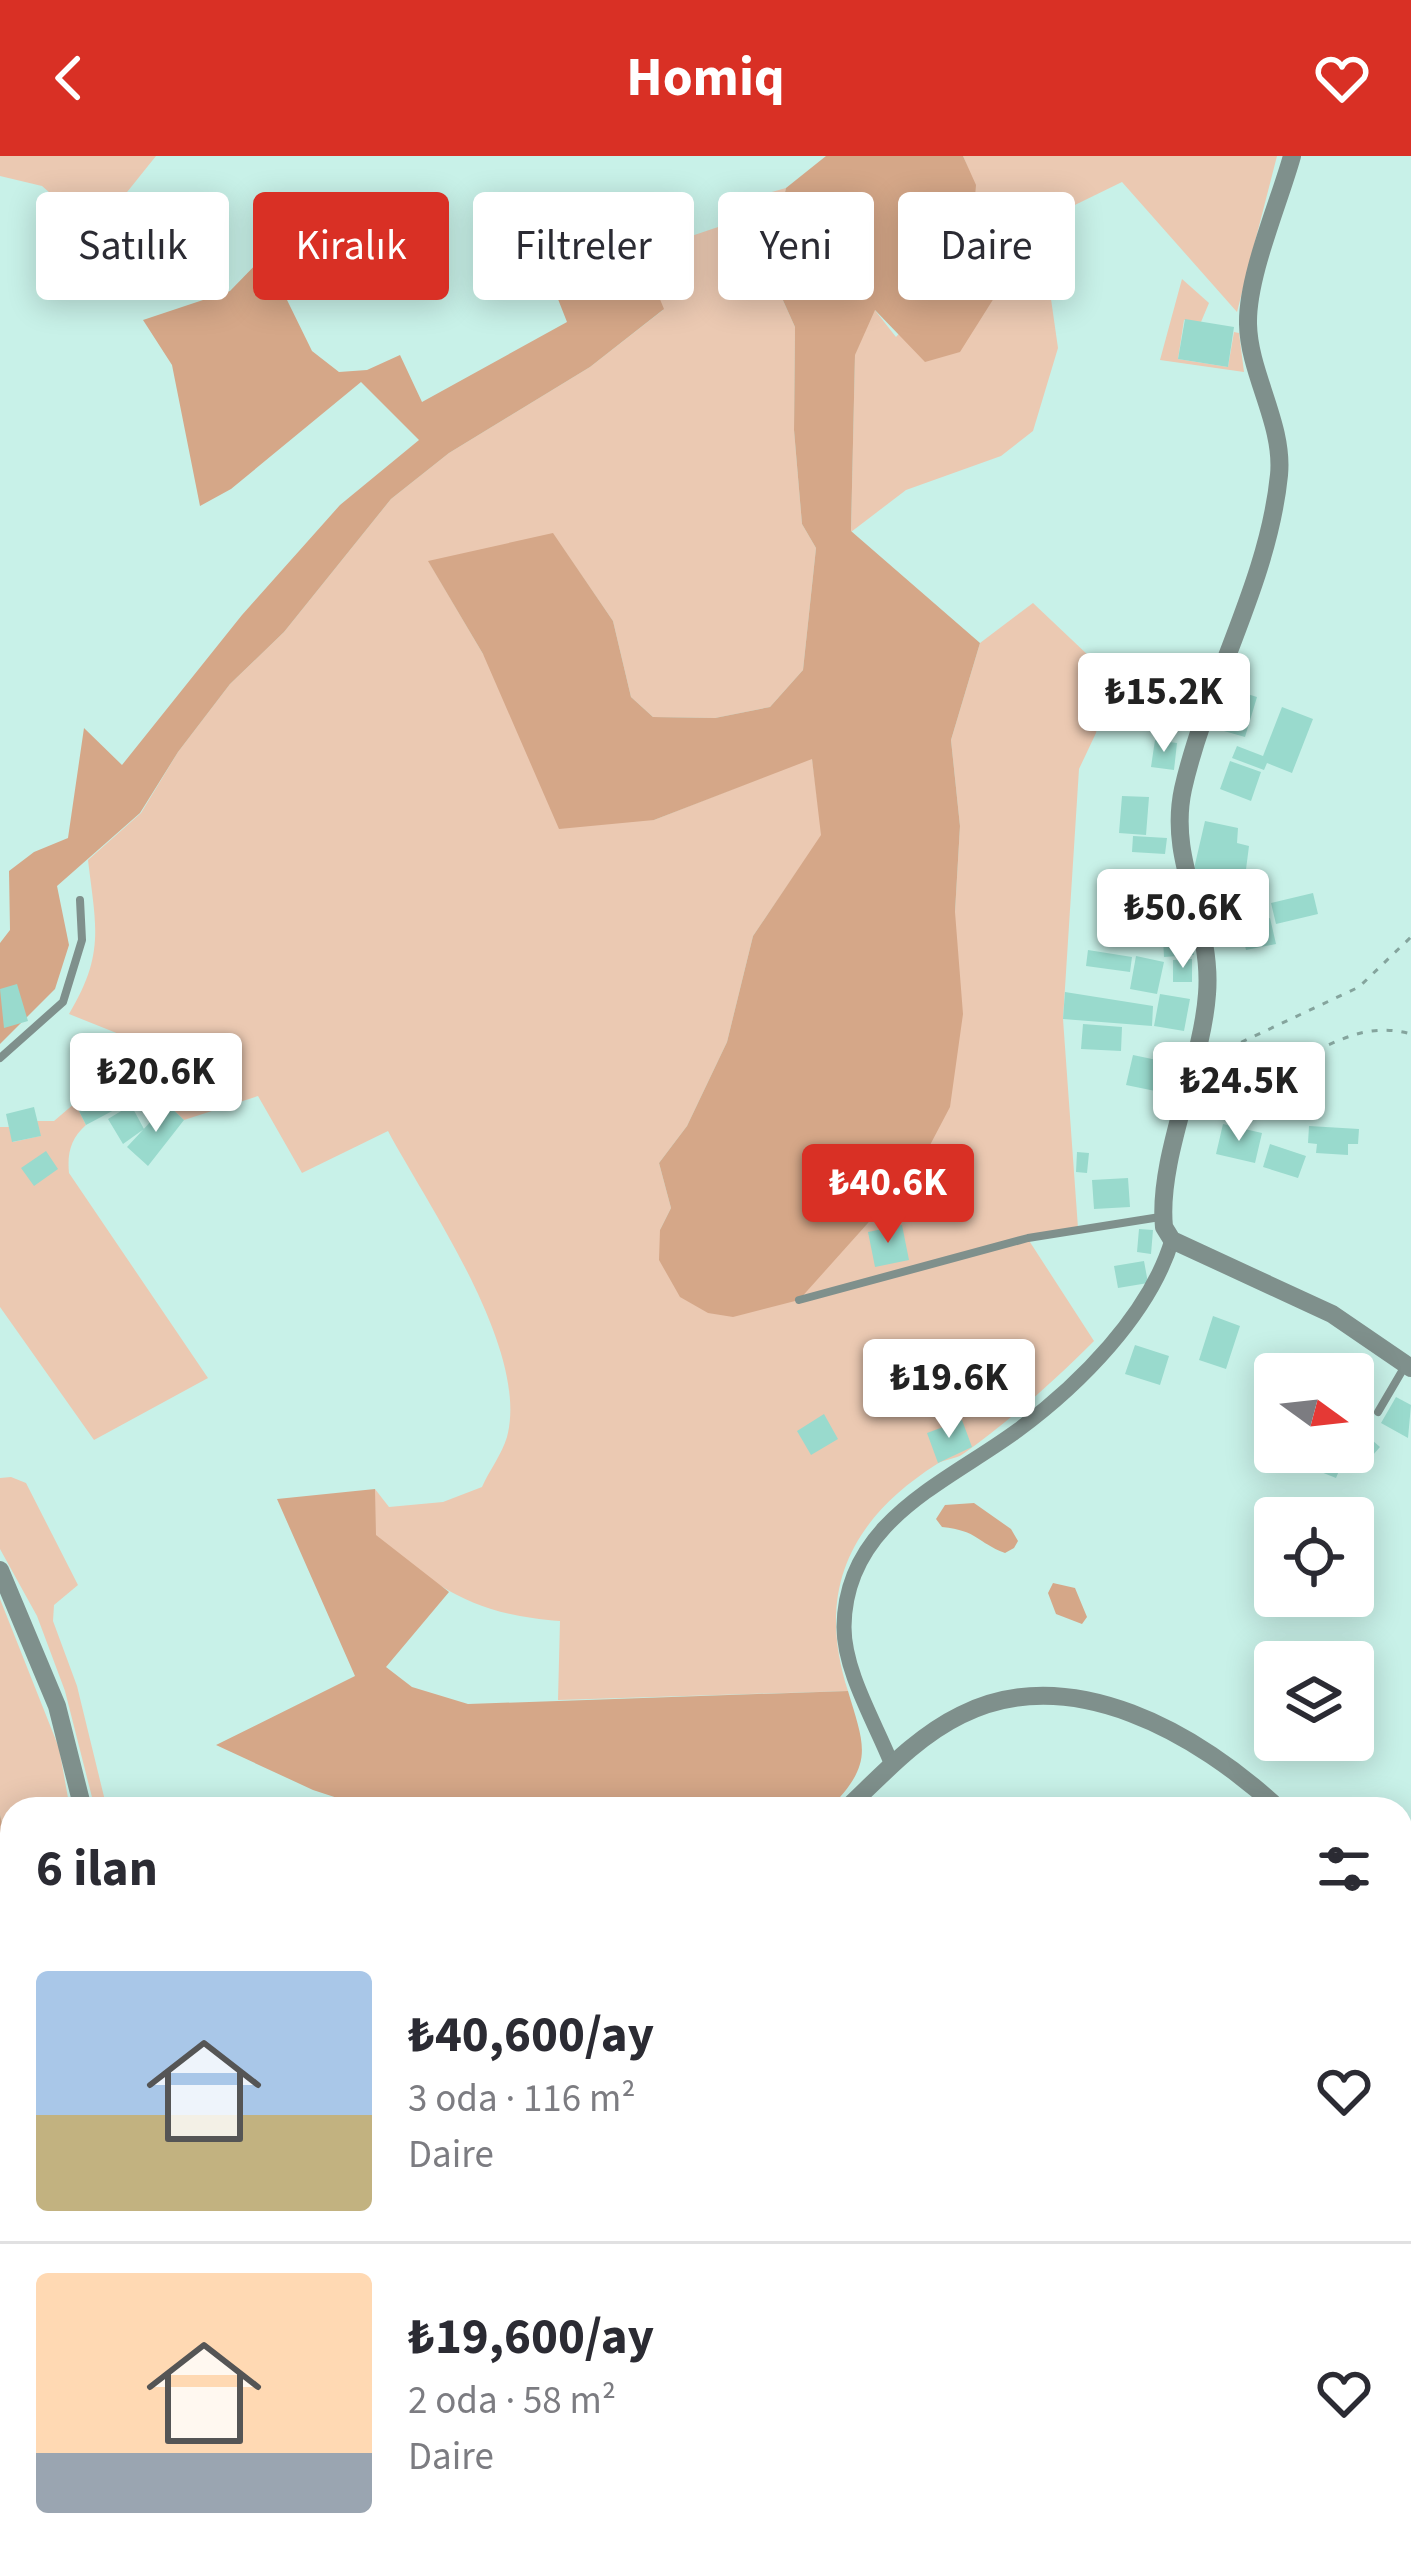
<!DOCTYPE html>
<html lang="tr">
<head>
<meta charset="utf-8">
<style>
	:root { --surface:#fff; --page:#f2f2f3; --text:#2b2b33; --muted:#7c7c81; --line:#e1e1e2; --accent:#d93025 }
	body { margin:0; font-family:"Source Sans 3",sans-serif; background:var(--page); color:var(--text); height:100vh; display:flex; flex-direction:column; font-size:45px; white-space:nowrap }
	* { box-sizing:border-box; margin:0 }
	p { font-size:39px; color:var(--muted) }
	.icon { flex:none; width:66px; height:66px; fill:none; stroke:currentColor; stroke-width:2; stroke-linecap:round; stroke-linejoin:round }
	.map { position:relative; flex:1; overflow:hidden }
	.details { position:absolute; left:0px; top:1641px; width:1413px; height:771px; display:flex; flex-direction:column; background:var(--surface); border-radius:36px 36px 0 0; box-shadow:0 6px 30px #0003 }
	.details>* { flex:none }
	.hud { position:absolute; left:36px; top:36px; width:1341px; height:108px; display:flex; gap:24px }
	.needle { width:78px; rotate:105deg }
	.buttons { position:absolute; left:1254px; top:1197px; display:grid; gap:24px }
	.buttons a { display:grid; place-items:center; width:120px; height:120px; border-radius:12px; background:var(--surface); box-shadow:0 6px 30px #0003; font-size:60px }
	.price { position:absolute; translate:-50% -102px; padding:0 27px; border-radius:12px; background:#fff; color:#222; font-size:39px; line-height:78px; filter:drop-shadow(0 3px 6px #0008) }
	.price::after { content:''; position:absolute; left:50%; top:72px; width:36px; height:27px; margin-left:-18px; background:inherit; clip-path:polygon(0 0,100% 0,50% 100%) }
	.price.current { background:var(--accent); color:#fff }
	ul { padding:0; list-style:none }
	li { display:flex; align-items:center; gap:36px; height:300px; padding:0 36px }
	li+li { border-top:3px solid var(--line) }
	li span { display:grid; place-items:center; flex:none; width:336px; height:240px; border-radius:12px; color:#555 }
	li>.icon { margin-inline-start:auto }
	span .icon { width:144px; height:144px; fill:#fffc; stroke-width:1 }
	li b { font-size:51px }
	h2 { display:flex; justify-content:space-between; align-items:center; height:144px; padding:0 36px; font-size:51px }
	.pill { padding:0 42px; border-radius:12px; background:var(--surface); box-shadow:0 6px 30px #0003; font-size:42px; line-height:108px }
	.pill.current { background:var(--accent); color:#fff }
	header { display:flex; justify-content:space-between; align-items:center; height:156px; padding:0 36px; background:var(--accent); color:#fff; font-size:54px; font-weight:700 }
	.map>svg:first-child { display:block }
</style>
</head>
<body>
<header><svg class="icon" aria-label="back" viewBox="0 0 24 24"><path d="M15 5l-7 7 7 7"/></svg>Homiq<svg class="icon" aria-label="heart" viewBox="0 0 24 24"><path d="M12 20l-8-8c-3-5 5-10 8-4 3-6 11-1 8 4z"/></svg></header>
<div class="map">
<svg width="1411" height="2411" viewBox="0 0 1411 2411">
	<rect width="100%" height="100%" fill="#c8f1e8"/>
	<path fill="#ebc9b2" d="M0 0H156L95 76 42 30 0 20Z
		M963 0H1277L1237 156 1122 26 1040 66 1058 192 1033 275 1001 300 906 334 851 376 855 198 874 153 896 181C948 122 1000 85 963 0Z
		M786 32 768 111 795 171 794 274 802 368 816 392 803 514 770 551 715 562 653 561 631 541 613 465 553 378 429 406 483 498 654 664 812 602 822 679 753 780 727 886 687 970 659 1007 671 1052 660 1074 955 756 960 670 951 584 980 487 1033 447 1109 519 1096 577 1079 613 1063 863 1078 1072 1028 1083 1094 1185C1053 1226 1006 1268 963 1298 956 1303 945 1303 937 1308 849 1364 816 1436 848 1535L558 1544 560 1465C477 1459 437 1434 375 1379V1333L389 1351 443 1346 482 1331C489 1315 502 1298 507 1281 530 1194 428 1050 388 975L302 1017 258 940 184 964 167 948 179 902 69 858C105 798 96 771 88 704L141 657 178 596 230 528 284 476 391 343 449 297 590 211 663 154 641 97 724 69 722 50Z
		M1182 123 1209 147 1201 166 1184 164 1178 203 1228 211 1234 176 1239 177 1244 216 1160 204Z
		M75 947 86 969C71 982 67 997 69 1017L208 1222 94 1284 0 1151V971H9L13 986 40 980 37 965H54Z
		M11 1321 26 1327 78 1429 54 1449 53 1465 77 1530 107 1653H95L65 1535 37 1460 0 1393V1322Z
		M0 1443 59 1592 70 1653H12V1710L0 1659Z"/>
	<path fill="#d5a788" d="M826 0H963L976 29 970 98 994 142 960 196 925 206 875 154 855 199 851 375 980 487 951 584 960 670 955 756 963 858 950 951 919 1010 799 1144 733 1161 708 1157 680 1141 659 1104 660 1074 671 1052 659 1007 687 970 727 886 753 780 821 679 812 603 654 664 559 673 483 498 428 405 553 377 613 465 631 541 653 561 715 562 770 551 803 514 816 392 802 368 794 274 795 171 768 111 786 32Z
		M581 48 587 67 641 97 664 153 590 211 449 297 391 343 284 476 230 528 178 596 140 657 57 730 69 789 55 833 0 888V787L10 774 9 715 34 696 68 682 84 572 122 609 242 459 340 349 419 284 361 226 231 333 200 350 172 209 143 164 230 135 265 99 312 195 339 216 367 214 400 199 422 246 567 166 530 72Z
		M375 1333 376 1379 449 1436 386 1511 412 1531 468 1548 848 1535C865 1592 874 1607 829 1653H371L313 1634 216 1589 355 1520 277 1343Z
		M974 1347 1011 1373 1018 1385 1014 1392 1005 1397C976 1386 979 1375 942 1371L936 1363 945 1349Z
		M1053 1427 1075 1432 1087 1461 1082 1468 1056 1458 1048 1437Z
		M0 1659 12 1710V1796L0 1797Z
		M1411 2253V2411H909L913 2400H1401V2254Z
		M134 2400H364L342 2411H133Z"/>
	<path fill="#99dacd" d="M1185 163 1234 171 1228 211 1178 203Z
		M1155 526 1183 537 1179 566 1150 562Z
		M1228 532 1257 541 1245 581 1217 573Z
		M1282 551 1313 563 1292 617 1267 607 1264 614 1232 602 1237 590 1263 600Z
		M1155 584 1177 587 1174 614 1151 611Z
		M1230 605 1261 616 1251 645 1220 633Z
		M1122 640 1149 641 1146 679 1119 677Z
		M1205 665 1238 672 1237 687 1249 690 1244 729 1193 717Z
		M1133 680 1167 682 1165 698 1132 696Z
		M1313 737 1318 758 1276 768 1271 747Z
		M1190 761 1194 799 1164 801 1162 763Z
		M1270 762 1276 788 1246 794 1240 769Z
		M1088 794 1132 801 1130 816 1086 810Z
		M1136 800 1164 806 1157 838 1130 833Z
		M1192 803V826H1173V804Z
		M17 828 28 865 4 872 0 833Z
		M1065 836 1153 850 1152 870 1063 863Z
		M1160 838 1190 843 1184 875 1154 870Z
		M1083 868 1122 871 1121 895 1081 893Z
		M121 879 179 902 169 927 111 904Z
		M1133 899 1171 907 1165 937 1126 929Z
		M114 913 131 945 86 969 70 937Z
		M1217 926 1255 934 1249 963 1211 955Z
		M167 948 184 964 148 1010 127 991Z
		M131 949 144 973 123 988 108 963Z
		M34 951 41 980 12 986 6 958Z
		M1223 968 1262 977 1255 1007 1216 998Z
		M1309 970 1359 973 1358 988H1348V999L1316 997 1317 988 1308 987Z
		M1270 988 1306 1000 1298 1022 1263 1011Z
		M46 995 58 1013 34 1030 21 1012Z
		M1077 996 1089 997 1087 1017 1076 1016Z
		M1128 1022 1130 1051 1094 1053 1092 1024Z
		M902 1069 909 1104 875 1111 868 1076Z
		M1139 1073 1153 1074 1151 1098 1137 1096Z
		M1144 1105 1148 1127 1118 1132 1114 1110Z
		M1213 1160 1240 1170 1226 1213 1199 1204Z
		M1135 1189 1169 1200 1160 1229 1125 1218Z
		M1396 1241 1411 1249 1408 1282 1381 1267Z
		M824 1258 838 1283 811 1299 797 1275Z
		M962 1264 972 1291 938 1307 927 1277Z
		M1364 1277 1380 1291 1365 1308 1353 1298Z
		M1323 1296H1347L1336 1322 1316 1314Z
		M8 2237 12 2260 0 2263V2238Z"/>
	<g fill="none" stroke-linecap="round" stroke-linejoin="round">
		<path stroke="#85a49d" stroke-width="3" stroke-dasharray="6 9" stroke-linecap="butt" d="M1214 899 1359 831 1411 781
			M1213 902C1309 931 1334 857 1411 878"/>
		<path stroke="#7f908c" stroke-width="8" d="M0 902 63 846 82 784 80 744
			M799 1144 1028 1082 1160 1061
			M1378 1256 1405 1210"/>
		<path stroke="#7f908c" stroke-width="15" d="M892 1609C876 1568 844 1516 844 1471 845 1365 946 1327 1018 1274 1079 1229 1150 1158 1172 1084"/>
		<path stroke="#7f908c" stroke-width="18" d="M1292 0C1279 47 1247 120 1248 168 1249 218 1284 268 1279 319 1268 428 1207 527 1183 633 1167 707 1213 763 1207 838 1202 910 1157 1002 1164 1071L1172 1084 1332 1158 1411 1212
			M0 1414 57 1550 83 1653
			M846 1653C882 1619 916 1581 961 1559 1071 1504 1199 1578 1279 1653
			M1401 1766 1411 1776
			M119 2411 120 2400"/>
	</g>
</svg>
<div class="buttons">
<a><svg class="needle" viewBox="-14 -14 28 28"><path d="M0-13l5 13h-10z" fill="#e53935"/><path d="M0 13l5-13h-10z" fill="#7c7c81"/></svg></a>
<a><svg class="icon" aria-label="locate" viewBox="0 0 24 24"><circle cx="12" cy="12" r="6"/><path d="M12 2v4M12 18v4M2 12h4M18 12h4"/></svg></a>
<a><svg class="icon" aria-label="layers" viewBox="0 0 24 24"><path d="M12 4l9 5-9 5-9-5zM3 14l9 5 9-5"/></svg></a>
</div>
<b class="price" style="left:1164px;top:599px">₺15.2K</b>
<b class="price" style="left:1183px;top:815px">₺50.6K</b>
<b class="price" style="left:156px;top:979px">₺20.6K</b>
<b class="price" style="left:1239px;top:988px">₺24.5K</b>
<b class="price current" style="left:888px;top:1090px">₺40.6K</b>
<b class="price" style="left:949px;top:1285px">₺19.6K</b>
<div class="hud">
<a class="pill">Satılık</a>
<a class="pill current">Kiralık</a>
<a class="pill">Filtreler</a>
<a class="pill">Yeni</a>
<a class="pill">Daire</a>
</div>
<section class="details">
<h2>6 ilan<svg class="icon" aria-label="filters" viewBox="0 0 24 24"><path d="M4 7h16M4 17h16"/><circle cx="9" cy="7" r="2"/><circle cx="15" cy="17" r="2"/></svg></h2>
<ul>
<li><span style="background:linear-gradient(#a9c7e8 60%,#c2b280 0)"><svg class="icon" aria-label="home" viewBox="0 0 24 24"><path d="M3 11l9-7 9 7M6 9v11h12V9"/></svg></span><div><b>₺40,600/ay</b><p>3 oda · 116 m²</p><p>Daire</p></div><svg class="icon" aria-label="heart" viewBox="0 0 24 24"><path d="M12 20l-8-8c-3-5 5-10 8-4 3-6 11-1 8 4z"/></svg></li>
<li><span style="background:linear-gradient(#ffd9b3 75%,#9aa5b1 0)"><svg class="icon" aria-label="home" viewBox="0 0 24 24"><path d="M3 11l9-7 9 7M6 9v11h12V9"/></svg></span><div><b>₺19,600/ay</b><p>2 oda · 58 m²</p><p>Daire</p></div><svg class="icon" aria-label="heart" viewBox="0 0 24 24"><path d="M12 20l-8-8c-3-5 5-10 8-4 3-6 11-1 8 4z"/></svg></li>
</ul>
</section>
</div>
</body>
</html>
